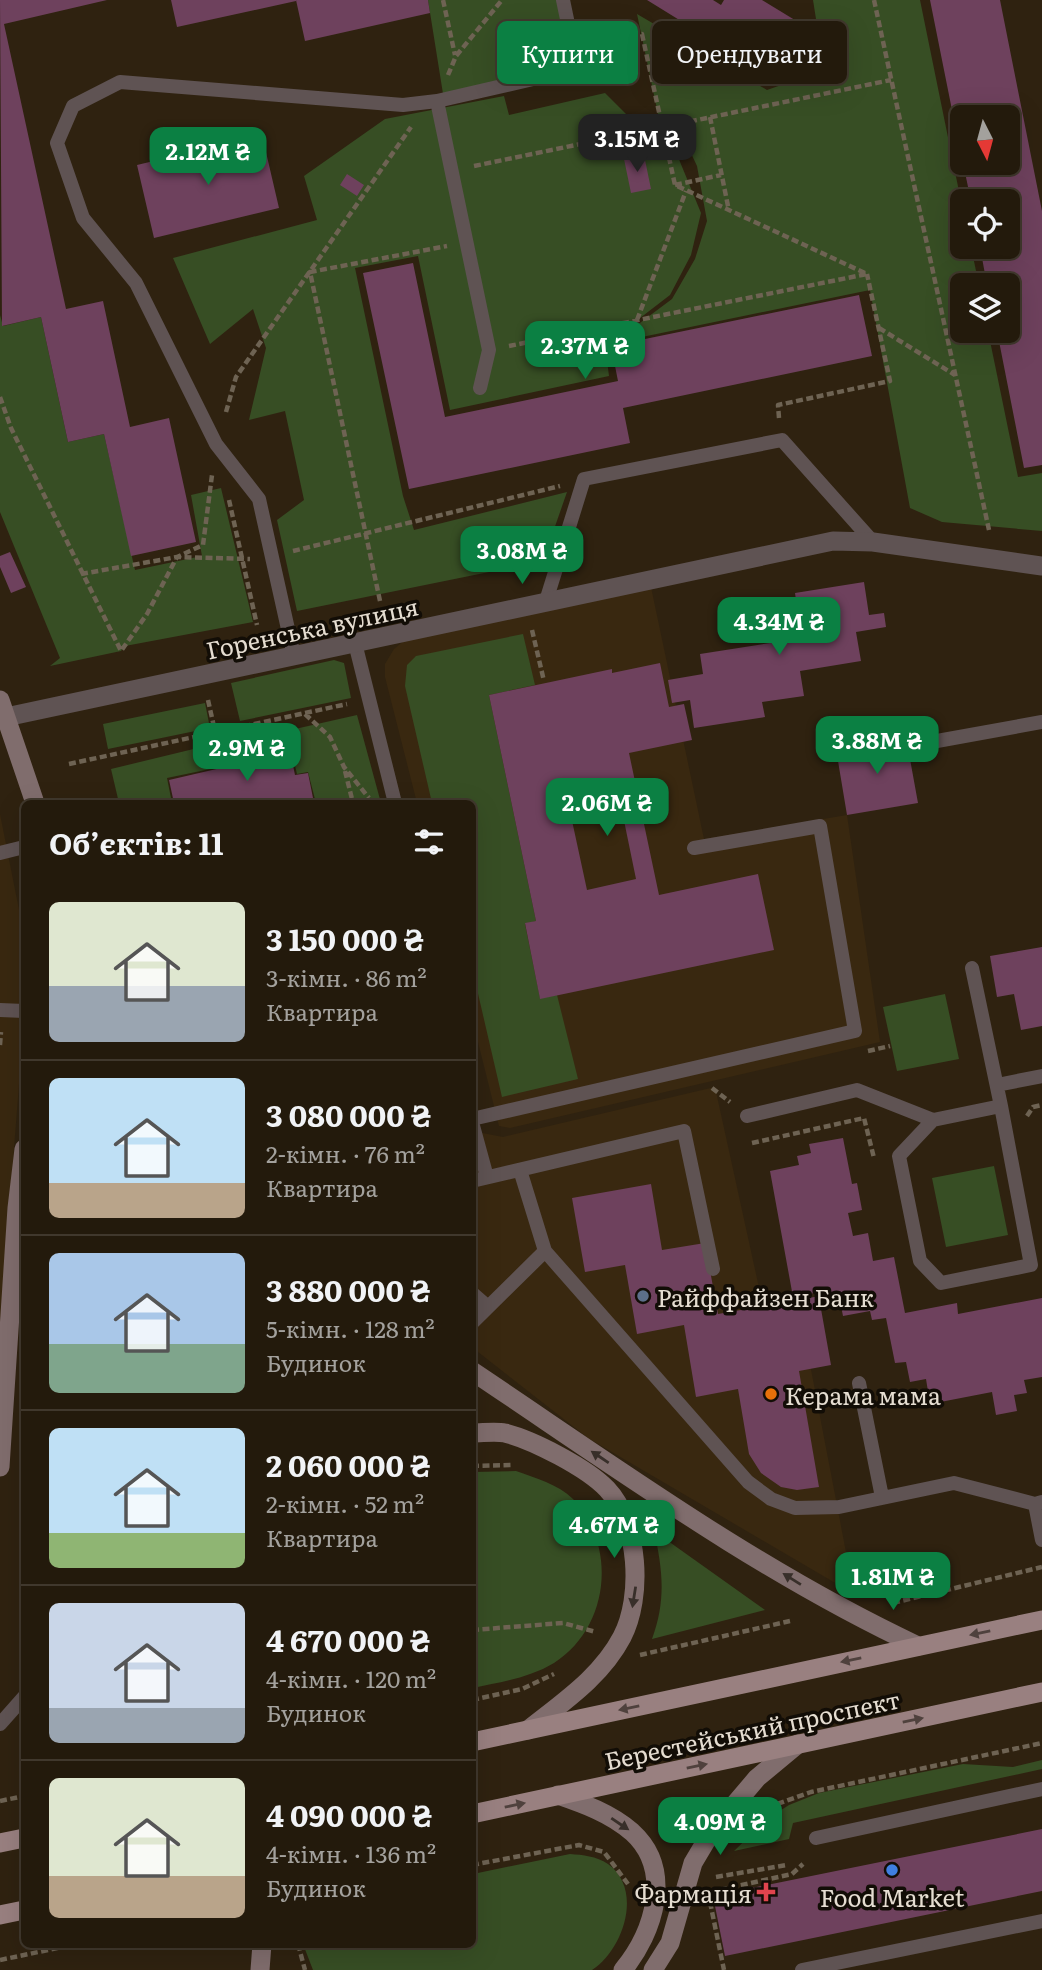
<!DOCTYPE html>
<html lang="uk">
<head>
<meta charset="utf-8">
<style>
	:root { --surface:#231a0c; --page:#2b2315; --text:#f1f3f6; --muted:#a3a19d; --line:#40382d; --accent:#0b8043 }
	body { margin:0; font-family:Literata,serif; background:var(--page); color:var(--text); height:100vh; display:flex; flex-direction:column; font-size:26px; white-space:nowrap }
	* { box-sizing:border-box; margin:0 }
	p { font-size:23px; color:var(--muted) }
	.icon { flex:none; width:38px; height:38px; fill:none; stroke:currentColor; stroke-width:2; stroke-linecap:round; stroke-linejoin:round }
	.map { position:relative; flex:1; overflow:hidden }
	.details { position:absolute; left:21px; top:800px; width:455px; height:1148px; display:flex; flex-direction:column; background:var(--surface); border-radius:10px; box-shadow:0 7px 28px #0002,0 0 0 2px var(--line) }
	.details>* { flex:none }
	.hud { position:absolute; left:497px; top:21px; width:439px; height:63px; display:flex; gap:14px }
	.needle { width:46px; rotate:174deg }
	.tools { position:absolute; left:950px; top:105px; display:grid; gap:14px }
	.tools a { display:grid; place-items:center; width:70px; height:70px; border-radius:10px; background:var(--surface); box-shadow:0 7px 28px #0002,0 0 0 2px var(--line); font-size:35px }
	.price { position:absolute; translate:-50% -60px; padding:0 16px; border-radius:14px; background:var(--accent); color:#fff; font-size:23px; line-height:46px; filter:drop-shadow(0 2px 4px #0008) }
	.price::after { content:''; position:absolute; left:50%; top:42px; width:21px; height:16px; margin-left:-10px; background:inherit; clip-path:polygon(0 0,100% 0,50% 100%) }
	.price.on { background:#222; color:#fff }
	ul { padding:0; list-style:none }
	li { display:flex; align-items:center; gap:21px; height:175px; padding:0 28px }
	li+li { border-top:2px solid var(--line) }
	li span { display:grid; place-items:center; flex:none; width:196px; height:140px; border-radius:10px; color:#555 }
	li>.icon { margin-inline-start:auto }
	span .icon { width:84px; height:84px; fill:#fffc; stroke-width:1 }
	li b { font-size:30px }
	h2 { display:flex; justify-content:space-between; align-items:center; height:84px; padding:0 28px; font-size:30px }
	.chip { padding:0 24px; border-radius:10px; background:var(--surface); box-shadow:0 7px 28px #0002,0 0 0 2px var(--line); font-size:24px; line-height:63px }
	.chip.on { background:var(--accent); color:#fff }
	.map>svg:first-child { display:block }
</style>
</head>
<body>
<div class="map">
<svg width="1042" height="1970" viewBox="0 0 1042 1970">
	<rect width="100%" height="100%" fill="#2f2210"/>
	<path fill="#392810" d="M651 587 704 839 847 815 880 1042 510 1128 499 1126 473 1022 472 803H417L385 677V664L394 649 406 639Z
		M0 814 24 935V1020L0 1328Z
		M715 1087 765 1315 800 1312 854 1594 588 1438 473 1348 472 1131 503 1137Z"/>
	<path fill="#374e24" d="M428 0H563L573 48 546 76 444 100Z
		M813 0H920L962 206V247H971L979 285H962V331H988L1018 477 1042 473V531L942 522 910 508 870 290 613 343 672 299 695 259 707 221 697 166 681 132 658 114 637 14 767 90 824 70Z
		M605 93 643 131 669 135 701 213 691 255 670 295 605 345 609 376 450 410 418 256 355 268 403 496 414 530 567 492 543 561 297 611 277 520 304 500 285 411 249 420 266 348 253 309 210 344 173 258 317 220 304 176 385 119 504 96 509 115Z
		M0 315 3 326 41 317 68 442 104 434 135 570 202 556 191 495 221 488 253 622 125 646 121 651 50 666 60 658 0 512Z
		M523 634 535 685 489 695 536 921 525 924 540 998 557 995 578 1079 502 1097 473 972 472 803H432L405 686 407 665 416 656Z
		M334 660 344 663 351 698 240 721 231 683Z
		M205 703 210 728 108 749 103 724Z
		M357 715 381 803H316L308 772 297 774 290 745 249 753 246 740Z
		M210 745 215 768 167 778 172 803H119L111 769Z
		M945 994 959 1059 897 1071 883 1007Z
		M994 1166 1008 1235 946 1247 932 1178Z
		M516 1471C535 1478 558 1484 573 1499 618 1547 609 1628 554 1663 529 1678 501 1682 473 1688V1472Z
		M654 1531 765 1610 652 1639C666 1601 663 1570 654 1531Z
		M1042 1760V1769L793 1823 789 1839 734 1851 767 1819 789 1805 819 1793 963 1764 1013 1767Z
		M570 1854C583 1855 596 1856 608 1864 644 1890 623 1950 592 1970H313L303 1944H472L473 1874Z"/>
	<path fill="#6e415d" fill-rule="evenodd" d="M0 0H107L4 24 66 309 103 301 130 427 169 418 196 542 131 556 104 434 68 442 41 317 2 326Z
		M171 0H296V1L177 27Z
		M296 0H428L430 13 305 41Z
		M647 0H713L721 5 724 0H762L803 25 767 84 696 43 702 34Z
		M930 0H1000L1042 211V465L1024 468 997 331H1008V285H987L980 247H1008V201H971L963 163H1008V117H962L961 155Z
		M262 135 279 208 154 238 137 165Z
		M644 155 651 189 631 193 624 159Z
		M347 174 364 185 357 196 340 185Z
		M413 263 445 417 618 381 611 346 859 295 872 356 623 408 630 443 409 489 363 273Z
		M10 552 26 587 11 593 0 567V556Z
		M864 582 869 615 884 613 886 627 856 632 861 661 800 671 804 696 762 702 765 717 694 728 690 700 672 703 668 680 703 674 700 654 777 642 772 611 797 607 795 593Z
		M660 663 669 707 684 704 692 740 629 753 659 895 758 874 774 950 540 999 525 923 536 921 489 695 612 669V673ZM621 806 636 879 587 890 571 816Z
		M906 737 918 803 847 815 836 749Z
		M289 746 295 775 308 773 314 803H174L169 780 251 761 249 755Z
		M1042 947V1026L1021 1030 1014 994 997 997 990 956Z
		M843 1138 852 1184 857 1183 862 1210 848 1213 853 1236 868 1233 873 1261 894 1257 905 1313 957 1303 958 1314 1042 1298V1377L1024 1380 1027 1393 1014 1395 1017 1411 996 1415 992 1392 930 1404 926 1379 910 1382 906 1362 895 1363 886 1318 872 1320 870 1311 843 1316 841 1306 821 1309 831 1365 799 1371 819 1487 797 1490 781 1487 761 1473 749 1454 738 1389 696 1397 684 1325 637 1334 625 1265 585 1272 572 1198 651 1184 662 1250 705 1243 718 1314 820 1296 819 1292 793 1297 770 1171 799 1165 797 1156 811 1153 809 1144Z
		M1042 1829V1891L725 1956 713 1896Z"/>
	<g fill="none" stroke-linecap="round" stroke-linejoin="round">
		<path stroke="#6e6353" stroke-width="4.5" stroke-dasharray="7 3.5" stroke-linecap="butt" d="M443 0 455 55
			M874 0 989 530
			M448 75 456 56 502 0
			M710 117 729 211
			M474 166 891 80
			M675 185 721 175
			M637 320 686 191
			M879 328 955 375
			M509 346 867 274 675 185 642 34 594 44
			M0 397 11 428 121 651 147 614 177 557 203 545 212 475
			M226 412 236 377 411 127
			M779 418 778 405 890 381 867 274
			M229 500 257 625
			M293 551 560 486
			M81 574 177 557 250 559
			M380 601 310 272 447 246
			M532 630 544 681
			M208 700 223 767
			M305 714 330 737 344 767 369 798
			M69 764 347 704
			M345 771 353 803
			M0 1045 1 1032
			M868 1051 890 1046
			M712 1088 730 1102
			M1027 1116 1033 1107 1042 1105
			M752 1143 864 1118 874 1158
			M472 1466 513 1465
			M893 1603 1042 1567
			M472 1630 563 1623 596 1632
			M640 1655 790 1621
			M472 1700 522 1689 554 1674
			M0 1801 24 1796
			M761 1817 777 1804 811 1792 1042 1743
			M472 1865 579 1845 604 1852 628 1884
			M716 1877 787 1865
			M710 1892 792 1874 803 1864
			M710 1902 724 1970
			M298 1944 305 1970
			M0 1960 77 1944"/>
		<path stroke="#5f5353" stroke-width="14" d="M480 388 489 350 437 101 546 76 573 48 563 0
			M546 601 584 479 782 440 873 542
			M355 643 395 803
			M294 656 259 499 216 444 136 283 83 218 57 143 73 106 120 82 403 105 437 101
			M915 745 1042 722
			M0 853 24 847
			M972 968 1001 1106 1031 1265 941 1283 920 1261 899 1156 933 1120 1001 1106
			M0 1010 24 1011
			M997 1085 1042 1076
			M747 1116 857 1090 933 1120
			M472 1119 855 1031 820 826 694 848
			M472 1122 487 1177
			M520 1170 545 1251 748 1482 771 1499 795 1508 839 1507 954 1483 1035 1504 1042 1502
			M472 1181 684 1131 713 1269
			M472 1293 488 1307
			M472 1323 545 1251
			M859 1383 882 1497
			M1035 1504 1042 1540
			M0 1724 24 1697
			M816 1838 1042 1789
			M802 1970 1042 1921"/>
		<path stroke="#5f5353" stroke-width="19" d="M6 717 833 541 873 542 1042 566"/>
		<path stroke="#806d6d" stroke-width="19" d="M0 700 35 803
			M472 1371C617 1468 760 1572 918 1646
			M472 1433C483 1433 495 1431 505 1433 533 1440 587 1468 607 1489 639 1523 643 1597 622 1637 601 1677 563 1702 528 1730
			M0 1467 17 1208 24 1149
			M558 1795C584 1804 610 1813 632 1832 674 1870 654 1932 623 1970
			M260 1970 262 1944
			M653 1970 670 1943 693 1863 712 1831 757 1778 798 1744"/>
		<path stroke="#998080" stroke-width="19" d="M472 1742 1042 1620
			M472 1814 1042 1692
			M0 1843 24 1838
			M0 1915 24 1910"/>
	</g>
	<defs><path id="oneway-solid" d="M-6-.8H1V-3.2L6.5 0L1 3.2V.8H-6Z" transform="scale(1.75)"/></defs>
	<g fill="#382f2a">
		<use href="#oneway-solid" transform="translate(600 1457) rotate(-146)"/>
		<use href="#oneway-solid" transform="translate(792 1579) rotate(-148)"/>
		<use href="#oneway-solid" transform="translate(634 1597) rotate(99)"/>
		<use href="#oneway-solid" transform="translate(620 1824) rotate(34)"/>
	</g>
	<g fill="#4f413d">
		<use href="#oneway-solid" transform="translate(980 1633) rotate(168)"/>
		<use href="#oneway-solid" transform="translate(851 1660) rotate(168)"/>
		<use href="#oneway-solid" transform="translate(629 1708) rotate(168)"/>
		<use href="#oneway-solid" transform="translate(913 1720) rotate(-12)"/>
		<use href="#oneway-solid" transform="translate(697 1766) rotate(-12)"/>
		<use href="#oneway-solid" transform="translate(515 1805) rotate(-12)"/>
	</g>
	<circle fill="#5c6f8a" stroke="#120d06" stroke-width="2.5" cx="643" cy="1296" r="7"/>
	<circle fill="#e8710a" stroke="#120d06" stroke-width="2.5" cx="771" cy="1394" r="7"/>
	<circle fill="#3f7fe0" stroke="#120d06" stroke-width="2.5" cx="892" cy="1870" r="7"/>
	<path fill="#e0444e" stroke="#120d06" stroke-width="2.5" d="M762.5 1881.5h7v7h7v7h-7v7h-7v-7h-7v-7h7z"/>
	<g text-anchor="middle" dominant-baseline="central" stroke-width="7" stroke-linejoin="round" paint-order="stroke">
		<g font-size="24" fill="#e5ddd1" stroke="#120d06">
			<text transform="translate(312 627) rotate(-12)">Горенська вулиця</text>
			<text transform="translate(752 1729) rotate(-12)">Берестейський проспект</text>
		</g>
		<g font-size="24" fill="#e5ddd1" stroke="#120d06" text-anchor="start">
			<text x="657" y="1296">Райффайзен Банк</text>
			<text x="785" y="1394">Керама мама</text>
			<text x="752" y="1892" text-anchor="end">Фармація</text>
			<text x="892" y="1896" text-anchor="middle">Food Market</text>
		</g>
	</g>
</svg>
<div class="tools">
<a><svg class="needle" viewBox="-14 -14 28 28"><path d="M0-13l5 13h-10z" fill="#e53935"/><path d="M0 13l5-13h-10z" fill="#a3a19d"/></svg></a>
<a><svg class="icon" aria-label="locate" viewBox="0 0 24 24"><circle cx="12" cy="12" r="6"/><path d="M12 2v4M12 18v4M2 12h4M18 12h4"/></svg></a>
<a><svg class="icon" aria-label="layers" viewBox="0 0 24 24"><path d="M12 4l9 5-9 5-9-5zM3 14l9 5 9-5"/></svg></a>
</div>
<b class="price on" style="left:637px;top:174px">3.15M ₴</b>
<b class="price" style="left:208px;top:187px">2.12M ₴</b>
<b class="price" style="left:585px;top:381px">2.37M ₴</b>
<b class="price" style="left:522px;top:586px">3.08M ₴</b>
<b class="price" style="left:779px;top:657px">4.34M ₴</b>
<b class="price" style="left:877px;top:776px">3.88M ₴</b>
<b class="price" style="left:247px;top:783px">2.9M ₴</b>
<b class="price" style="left:607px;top:838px">2.06M ₴</b>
<b class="price" style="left:614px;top:1560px">4.67M ₴</b>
<b class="price" style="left:893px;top:1612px">1.81M ₴</b>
<b class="price" style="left:720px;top:1857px">4.09M ₴</b>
<div class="hud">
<a class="chip on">Купити</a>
<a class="chip">Орендувати</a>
</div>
<section class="details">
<h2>Об’єктів: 11<svg class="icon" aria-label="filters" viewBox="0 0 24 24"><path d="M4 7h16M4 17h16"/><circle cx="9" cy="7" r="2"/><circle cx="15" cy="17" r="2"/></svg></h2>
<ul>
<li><span style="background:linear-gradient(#dfe7d0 60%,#9aa5b1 0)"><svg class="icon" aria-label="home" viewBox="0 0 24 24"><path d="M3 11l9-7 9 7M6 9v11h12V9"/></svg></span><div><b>3 150 000 ₴</b><p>3-кімн. · 86 m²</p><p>Квартира</p></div></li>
<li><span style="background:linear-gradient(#bfe0f5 75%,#b9a48a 0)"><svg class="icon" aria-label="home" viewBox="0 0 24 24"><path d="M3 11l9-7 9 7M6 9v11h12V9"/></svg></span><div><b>3 080 000 ₴</b><p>2-кімн. · 76 m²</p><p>Квартира</p></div></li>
<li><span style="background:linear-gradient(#a9c7e8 65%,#7fa58c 0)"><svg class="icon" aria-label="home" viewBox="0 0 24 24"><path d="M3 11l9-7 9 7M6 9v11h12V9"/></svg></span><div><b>3 880 000 ₴</b><p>5-кімн. · 128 m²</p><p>Будинок</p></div></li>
<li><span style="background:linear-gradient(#bfe0f5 75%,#8fb573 0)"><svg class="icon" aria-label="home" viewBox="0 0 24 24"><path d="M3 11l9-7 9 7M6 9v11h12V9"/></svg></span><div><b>2 060 000 ₴</b><p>2-кімн. · 52 m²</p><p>Квартира</p></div></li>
<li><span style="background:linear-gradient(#c9d6e8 75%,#9aa5b1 0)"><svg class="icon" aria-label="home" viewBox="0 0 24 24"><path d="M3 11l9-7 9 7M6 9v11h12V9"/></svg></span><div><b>4 670 000 ₴</b><p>4-кімн. · 120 m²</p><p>Будинок</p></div></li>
<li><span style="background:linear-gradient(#dfe7d0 70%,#b9a48a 0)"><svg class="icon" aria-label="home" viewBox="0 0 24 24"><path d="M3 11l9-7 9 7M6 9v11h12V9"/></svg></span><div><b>4 090 000 ₴</b><p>4-кімн. · 136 m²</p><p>Будинок</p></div></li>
</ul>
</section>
</div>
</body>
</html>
